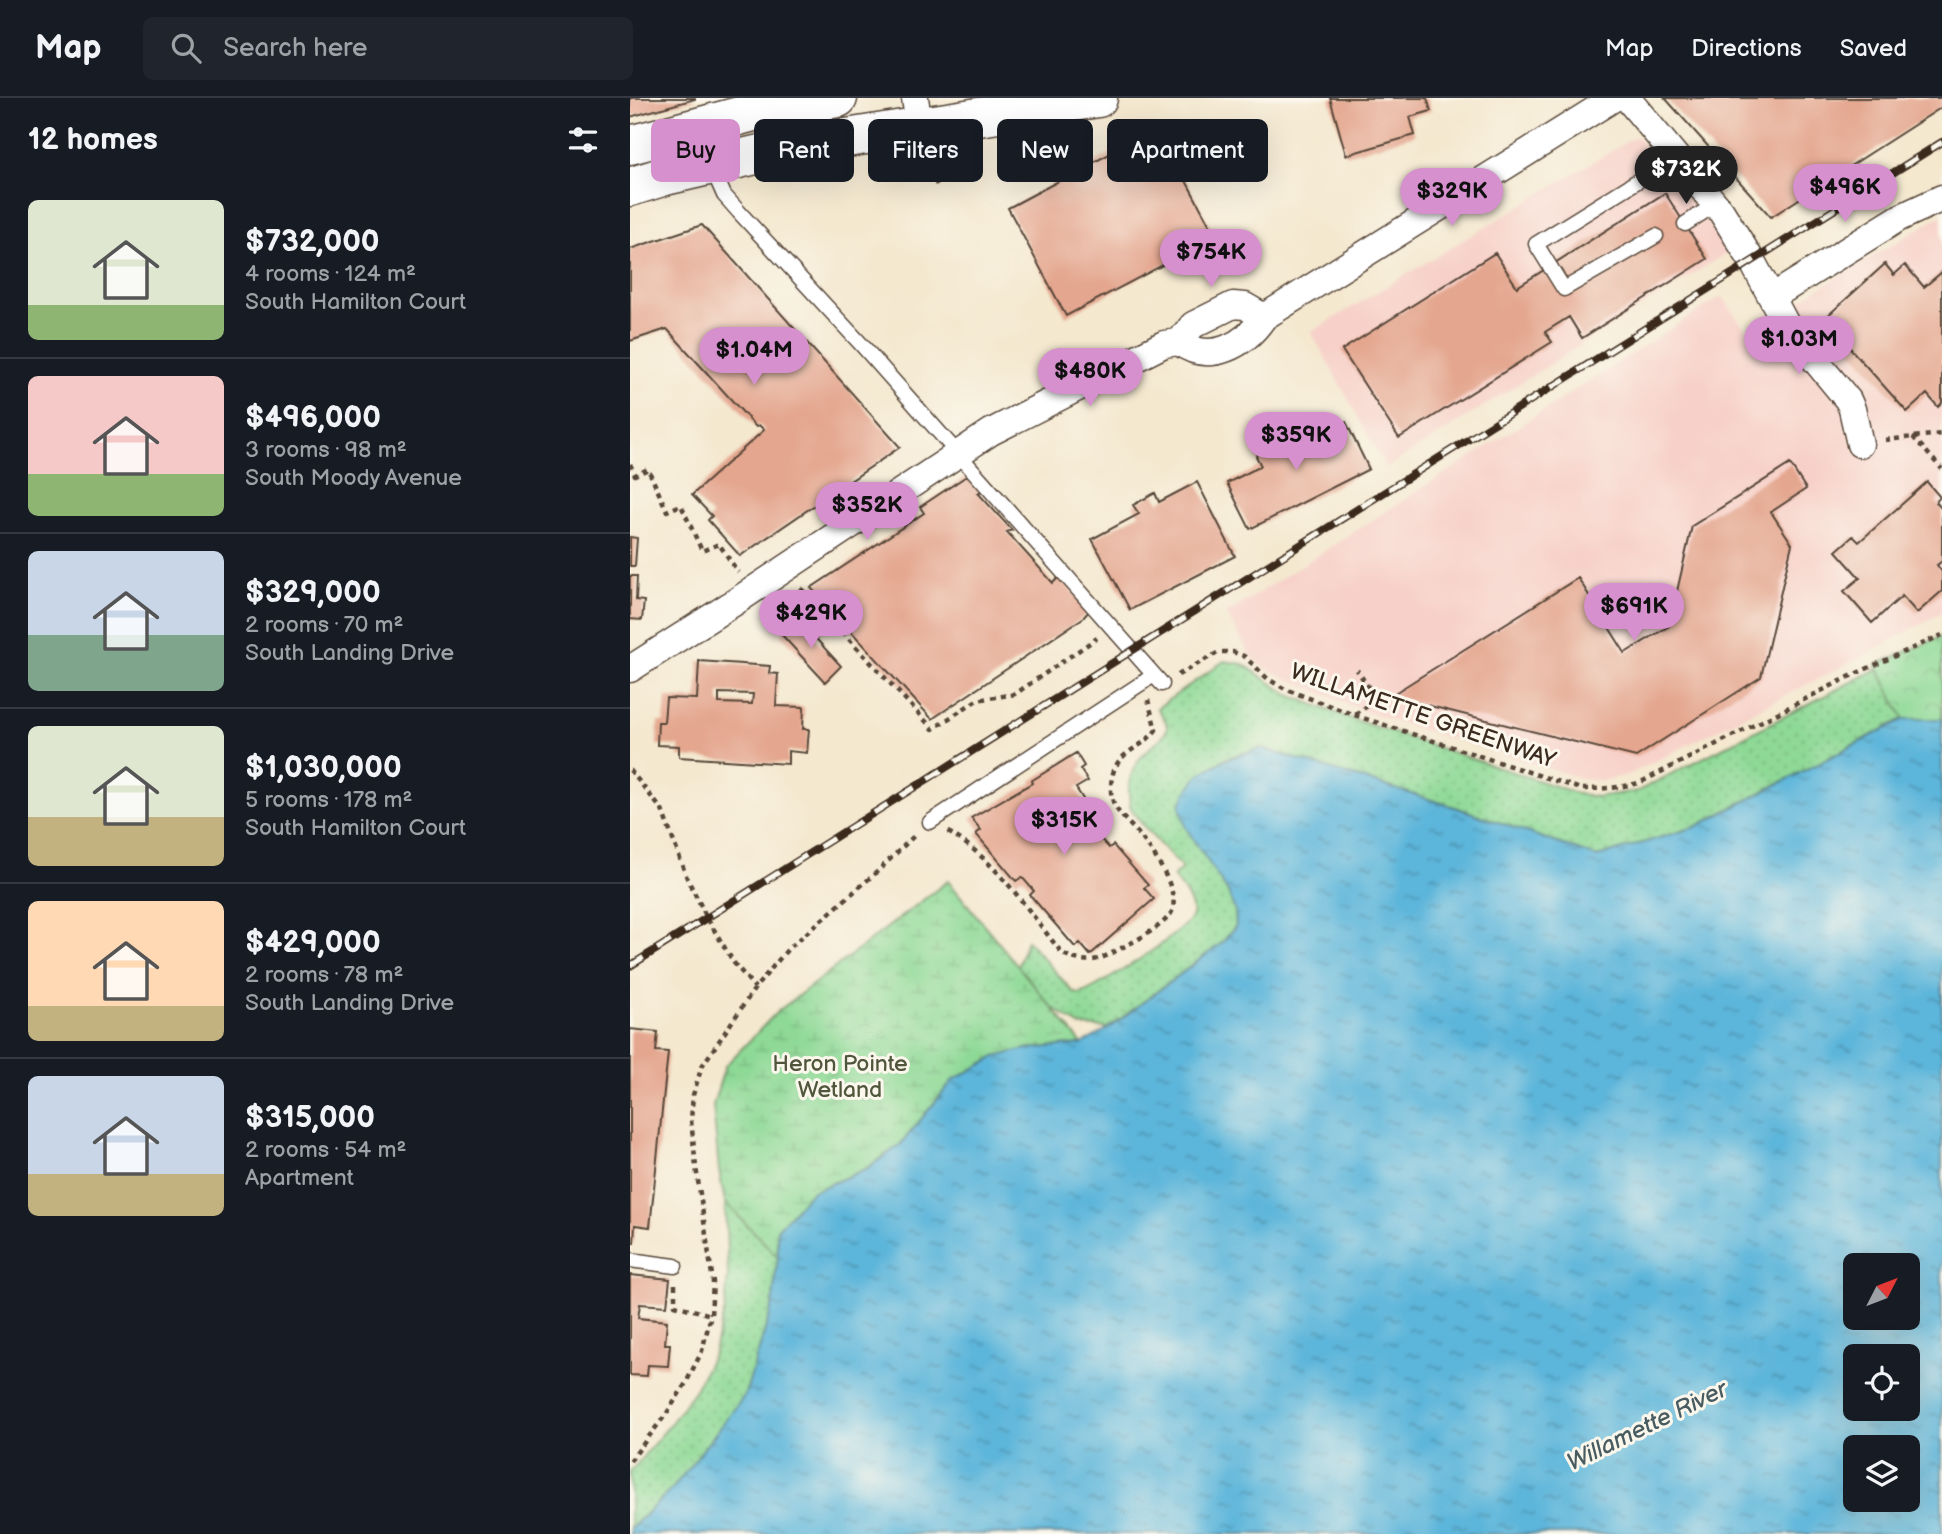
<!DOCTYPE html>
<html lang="en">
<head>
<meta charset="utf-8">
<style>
	:root { --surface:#171b24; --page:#20242c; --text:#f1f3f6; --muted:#9ea1a6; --line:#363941; --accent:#d690ce }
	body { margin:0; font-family:"Balsamiq Sans",sans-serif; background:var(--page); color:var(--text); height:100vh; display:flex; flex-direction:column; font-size:26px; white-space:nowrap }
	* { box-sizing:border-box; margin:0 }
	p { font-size:23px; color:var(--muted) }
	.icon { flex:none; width:38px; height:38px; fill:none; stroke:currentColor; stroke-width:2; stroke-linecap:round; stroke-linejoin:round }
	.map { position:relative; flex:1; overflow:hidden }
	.details { display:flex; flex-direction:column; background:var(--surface); width:630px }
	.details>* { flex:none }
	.banner { position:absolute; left:21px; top:21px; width:665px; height:63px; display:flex; gap:14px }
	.needle { width:46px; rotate:48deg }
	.tools { position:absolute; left:1213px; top:1155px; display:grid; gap:14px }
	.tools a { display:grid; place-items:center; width:77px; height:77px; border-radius:10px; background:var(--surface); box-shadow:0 7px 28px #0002; font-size:35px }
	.price { position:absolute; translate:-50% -60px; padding:0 16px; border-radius:24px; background:var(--accent); color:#111; font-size:23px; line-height:46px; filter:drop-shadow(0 2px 4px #0008) }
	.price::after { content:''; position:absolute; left:50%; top:42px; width:21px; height:16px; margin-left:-10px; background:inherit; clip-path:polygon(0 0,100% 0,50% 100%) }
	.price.current { background:#222; color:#fff }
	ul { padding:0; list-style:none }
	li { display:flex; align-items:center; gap:21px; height:175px; padding:0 28px }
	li+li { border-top:2px solid var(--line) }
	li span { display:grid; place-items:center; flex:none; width:196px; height:140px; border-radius:10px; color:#555 }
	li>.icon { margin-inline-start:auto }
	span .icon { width:84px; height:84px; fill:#fffc; stroke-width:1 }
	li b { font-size:30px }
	h2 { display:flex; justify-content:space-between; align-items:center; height:84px; padding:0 28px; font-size:30px }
	.pill { padding:0 24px; border-radius:10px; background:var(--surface); box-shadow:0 7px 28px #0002; font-size:24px; line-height:63px }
	.pill.current { background:var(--accent); color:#111 }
	header { display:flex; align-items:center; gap:42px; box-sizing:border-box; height:98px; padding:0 35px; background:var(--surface); border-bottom:2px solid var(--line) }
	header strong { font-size:33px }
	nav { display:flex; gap:38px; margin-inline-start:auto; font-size:24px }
	.search { width:490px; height:63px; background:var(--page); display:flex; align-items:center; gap:18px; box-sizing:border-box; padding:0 24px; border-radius:10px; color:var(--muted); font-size:26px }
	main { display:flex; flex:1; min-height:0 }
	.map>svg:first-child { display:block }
</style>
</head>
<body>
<header>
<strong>Map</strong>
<div class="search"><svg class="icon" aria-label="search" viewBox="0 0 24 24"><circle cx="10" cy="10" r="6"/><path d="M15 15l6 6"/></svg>Search here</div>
<nav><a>Map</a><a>Directions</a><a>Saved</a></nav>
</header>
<main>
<section class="details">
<h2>12 homes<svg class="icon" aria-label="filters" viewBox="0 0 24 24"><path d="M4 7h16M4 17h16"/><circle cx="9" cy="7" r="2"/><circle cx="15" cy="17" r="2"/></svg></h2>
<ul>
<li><span style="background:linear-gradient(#dfe7d0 75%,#8fb573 0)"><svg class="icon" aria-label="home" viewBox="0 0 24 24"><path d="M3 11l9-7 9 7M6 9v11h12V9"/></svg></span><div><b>$732,000</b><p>4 rooms · 124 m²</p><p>South Hamilton Court</p></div></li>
<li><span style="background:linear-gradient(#f6c9c9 70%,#8fb573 0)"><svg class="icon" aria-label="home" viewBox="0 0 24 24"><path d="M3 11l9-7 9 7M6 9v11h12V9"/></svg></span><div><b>$496,000</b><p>3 rooms · 98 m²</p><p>South Moody Avenue</p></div></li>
<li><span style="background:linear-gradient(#c9d6e8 60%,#7fa58c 0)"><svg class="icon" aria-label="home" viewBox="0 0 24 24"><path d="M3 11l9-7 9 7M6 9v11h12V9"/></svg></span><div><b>$329,000</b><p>2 rooms · 70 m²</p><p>South Landing Drive</p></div></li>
<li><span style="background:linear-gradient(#dfe7d0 65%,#c2b280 0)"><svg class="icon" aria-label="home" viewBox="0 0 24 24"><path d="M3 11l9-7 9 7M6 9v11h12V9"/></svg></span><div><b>$1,030,000</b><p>5 rooms · 178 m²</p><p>South Hamilton Court</p></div></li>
<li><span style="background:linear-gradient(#ffd9b3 75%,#c2b280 0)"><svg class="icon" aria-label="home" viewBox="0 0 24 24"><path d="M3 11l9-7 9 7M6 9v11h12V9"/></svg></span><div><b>$429,000</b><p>2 rooms · 78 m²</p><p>South Landing Drive</p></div></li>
<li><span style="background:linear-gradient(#c9d6e8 70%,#c2b280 0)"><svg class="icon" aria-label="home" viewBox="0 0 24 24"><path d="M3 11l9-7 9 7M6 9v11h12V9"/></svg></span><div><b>$315,000</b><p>2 rooms · 54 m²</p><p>Apartment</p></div></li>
</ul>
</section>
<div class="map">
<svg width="1312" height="1436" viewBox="0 0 1312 1436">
	<defs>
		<pattern id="grass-dots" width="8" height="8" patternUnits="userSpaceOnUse" patternTransform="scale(1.75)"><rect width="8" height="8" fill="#8ed996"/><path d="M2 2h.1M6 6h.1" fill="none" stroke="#7bba81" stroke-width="1.8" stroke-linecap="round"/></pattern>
		<pattern id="wetland-marsh" width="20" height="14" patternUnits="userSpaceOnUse" patternTransform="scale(1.75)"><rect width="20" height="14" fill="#8ed996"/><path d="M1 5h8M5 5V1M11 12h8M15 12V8" fill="none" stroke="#7bba81"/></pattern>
		<pattern id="park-crowns" width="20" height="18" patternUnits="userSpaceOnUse" patternTransform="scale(1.75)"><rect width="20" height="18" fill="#8ed996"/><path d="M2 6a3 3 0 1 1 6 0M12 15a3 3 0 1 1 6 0" fill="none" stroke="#7bba81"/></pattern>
		<pattern id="water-ripples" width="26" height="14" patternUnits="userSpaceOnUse" patternTransform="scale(1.75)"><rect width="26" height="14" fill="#5cb5da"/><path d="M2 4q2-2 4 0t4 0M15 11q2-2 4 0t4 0" fill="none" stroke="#4d93b0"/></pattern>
	</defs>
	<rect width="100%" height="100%" fill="#fbf7ec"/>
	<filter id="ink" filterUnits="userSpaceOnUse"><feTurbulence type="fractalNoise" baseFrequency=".0143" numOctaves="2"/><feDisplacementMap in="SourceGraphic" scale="14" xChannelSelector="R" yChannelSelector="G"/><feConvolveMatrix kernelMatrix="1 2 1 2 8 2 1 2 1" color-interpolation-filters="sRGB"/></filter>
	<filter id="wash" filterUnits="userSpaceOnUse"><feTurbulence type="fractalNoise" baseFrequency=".00686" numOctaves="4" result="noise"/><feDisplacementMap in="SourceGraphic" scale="28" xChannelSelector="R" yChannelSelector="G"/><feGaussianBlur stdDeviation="1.57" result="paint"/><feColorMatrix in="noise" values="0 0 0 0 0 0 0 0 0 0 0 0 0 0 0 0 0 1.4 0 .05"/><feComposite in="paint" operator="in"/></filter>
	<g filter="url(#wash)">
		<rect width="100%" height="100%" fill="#f4e8cf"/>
		<path fill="#f7d1c9" d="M1006 38 1071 116 1098 154 756 370 681 234Z
			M1312 117V514L1239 555 998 677 972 683 950 680 736 614 649 577 632 569 621 558 596 516 1092 198 1124 244 1181 195Z"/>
		<path fill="url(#grass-dots)" stroke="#64825a" stroke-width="2" d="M1292 554 1290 609 1273 621 1065 729 967 759 828 710 631 650 594 661 598 794 605 813 606 828 593 844 478 930 450 928 392 889 386 873 397 842 444 895 450 896C468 890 557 833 562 817 565 804 550 788 543 779L552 770C538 754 513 731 502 712 499 708 500 702 499 697 496 654 537 645 537 629 537 622 531 616 527 610L594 563 613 566 659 597 722 621 949 696 966 699 1008 693 1245 572Z
			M95 1104 148 1159 142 1209 115 1297 43 1390 0 1431V1374L38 1329 66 1290 83 1256 95 1211 98 1176Z"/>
		<path fill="url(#wetland-marsh)" stroke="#64825a" stroke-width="2" d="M318 783 452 946 396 951 323 982 271 1046 236 1071 181 1094 147 1131 148 1159 95 1104 89 1073 83 1007 95 968 147 914Z"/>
		<path fill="url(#park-crowns)" stroke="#64825a" stroke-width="2" d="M1312 538V621H1274L1246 567Z"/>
		<path fill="url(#water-ripples)" stroke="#4c707c" stroke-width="2" fill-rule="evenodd" d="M1274 621H1312V1436H0V1431L43 1390 115 1297 142 1209 148 1159 147 1131 181 1094 236 1071 271 1046 323 982 365 959 396 951 452 946 479 930 593 844 606 828 605 813 598 794 556 730 550 708 556 694 570 676 594 662 631 650 828 710 967 759 1065 729ZM1225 1167H1278V1220H1225ZM1225 1258H1278V1311H1225ZM1225 1349H1278V1402H1225Z"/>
		<g id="blocks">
			<path fill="#e4a68e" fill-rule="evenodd" d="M0 0H65V1L0 19Z
				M700 0H797L801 13 780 19 785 37 716 57Z
				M1035 0H1312V9L1141 119Z
				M528 30 586 139 436 218 378 110Z
				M1035 95 1077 161 952 240 939 219 915 234 922 244 769 340 712 252 865 155 887 189Z
				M72 127 270 349 110 458 78 422 82 418 62 397 134 332 129 327 126 329 37 231 0 243V151Z
				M1255 166 1264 177 1275 167 1294 189 1312 174V305L1308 309 1297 296 1277 314 1194 221Z
				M654 320 668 348 716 324 739 371 620 431 597 385 631 368 626 358Z
				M1160 366 1176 391 1141 414 1162 446 1131 579 1006 659 760 598 948 480 995 555 1039 528 1062 428Z
				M338 377 353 392 348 395 382 432 377 434 423 485 429 479 460 512 453 520 302 621 181 490 294 415 290 409Z
				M567 384 605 458 500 512 462 441 509 416 503 407 525 395 529 404Z
				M1297 384 1310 399 1306 404 1312 411V463L1307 467 1312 474V493L1287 515 1272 498 1242 525 1214 493 1230 480 1206 453 1223 438 1229 444Z
				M0 439 7 440 5 468H0Z
				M0 478H7L6 502 14 503 12 522 0 521Z
				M167 520 211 568 195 584 151 536Z
				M69 563 140 568 139 575 148 576 146 608 174 609 173 631H179L177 655 158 653V666L49 659V648L27 647 28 624H34L36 600 67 601ZM89 595 123 596 122 606 89 605Z
				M446 655 454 668 450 671 458 683 446 690 458 709 453 713 470 732 466 736 479 750 483 747 518 787 514 790 524 801 460 857 450 845 445 849 400 797 404 793 392 779 386 783 346 736 351 732 341 720 402 685 401 683Z
				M0 931 28 934 26 953 38 954 20 1129 5 1127 4 1145 0 1144Z
				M0 1177 40 1181 37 1208 10 1206 8 1220 37 1223 35 1246H40L38 1268 18 1267 17 1278 0 1277Z"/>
		</g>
	</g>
	<g filter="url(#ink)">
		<use href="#blocks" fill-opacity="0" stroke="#574639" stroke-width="2"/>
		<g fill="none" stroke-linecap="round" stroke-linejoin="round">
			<g stroke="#574639" stroke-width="17">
				<path id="lane" d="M82 70 94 97 109 114 230 245 532 586
					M1055 126 1086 106
					M1026 138 934 191 906 146 1046 59
					M300 724 524 577
					M0 1162 45 1168"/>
			</g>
			<g stroke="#574639" stroke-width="29">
				<path id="street" d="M285 0 289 28
					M997 0 1091 113 1122 163 1157 228 1218 302 1222 311 1230 346
					M1142 199 1269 120 1312 100
					M549 244 563 227 603 207 615 208 634 219
					M0 571 105 504 361 334 534 246 549 244C580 267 615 247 634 219L984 0"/>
			</g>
			<g stroke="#574639" stroke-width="41">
				<path id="primary" d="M0 47 124 14 208 0
					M0 89 35 78 160 49 468 0"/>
			</g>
			<path stroke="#574639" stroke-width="4.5" stroke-dasharray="5 5" stroke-linecap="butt" d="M304 86 337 69 347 50
				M1283 339 1312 371
				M1255 342 1312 336
				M0 366 5 377 18 371 37 413 51 407 72 453 89 446 108 474
				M171 490 303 631 347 602 385 596 467 540
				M548 577 589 554H603L614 558 638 581 655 591 724 617 951 691C973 691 991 690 1011 684L1227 575 1312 537
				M725 616 747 602 727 572
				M0 672 32 712 57 780 77 820 104 865 125 890
				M318 734C366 761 398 813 432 855 449 865 464 865 482 855 500 845 526 834 540 817 555 798 519 747 505 732 492 718 480 709 481 688 483 651 509 655 526 632L518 602
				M45 1186V1207L81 1217
				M0 1363 37 1315 56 1285 72 1253 81 1217 83 1184 66 1069 61 1022 63 997 72 968 125 890 157 852 248 773 285 737"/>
			<use href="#lane" stroke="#fff" stroke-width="14"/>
			<use href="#street" stroke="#fff" stroke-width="26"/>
			<use href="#primary" stroke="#fff" stroke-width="38"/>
			<g stroke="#3b2a1e" stroke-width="8">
				<path id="rail" d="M0 868 1312 44"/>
			</g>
			<use href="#rail" stroke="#fbf7ec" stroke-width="5" stroke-dasharray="16" stroke-linecap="butt"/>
		</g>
	</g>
	<g text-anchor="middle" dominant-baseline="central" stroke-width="6" stroke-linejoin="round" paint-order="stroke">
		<g font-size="23" fill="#3b2a1e" stroke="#fbf7ec">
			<text transform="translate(793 618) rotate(19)">WILLAMETTE GREENWAY</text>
		</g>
		<g font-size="23" fill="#50563c" stroke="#fbf7ec">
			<text x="210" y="966">Heron Pointe<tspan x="210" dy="26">Wetland</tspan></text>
		</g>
		<g font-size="24" font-style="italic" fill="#475b60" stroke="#fbf7ec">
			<text transform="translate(1017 1328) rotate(-26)">Willamette River</text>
		</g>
	</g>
</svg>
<div class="tools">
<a><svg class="needle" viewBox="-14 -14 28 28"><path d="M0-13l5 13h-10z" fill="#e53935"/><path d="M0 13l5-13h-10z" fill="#9ea1a6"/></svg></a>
<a><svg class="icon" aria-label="locate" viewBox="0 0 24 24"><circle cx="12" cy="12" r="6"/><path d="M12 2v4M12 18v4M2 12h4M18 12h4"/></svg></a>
<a><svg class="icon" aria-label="layers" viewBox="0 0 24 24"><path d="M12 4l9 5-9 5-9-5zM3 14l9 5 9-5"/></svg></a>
</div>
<b class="price current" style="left:1056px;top:108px">$732K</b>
<b class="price" style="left:1215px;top:126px">$496K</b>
<b class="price" style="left:822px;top:130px">$329K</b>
<b class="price" style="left:581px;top:191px">$754K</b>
<b class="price" style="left:1169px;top:278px">$1.03M</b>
<b class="price" style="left:124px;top:289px">$1.04M</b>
<b class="price" style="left:460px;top:310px">$480K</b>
<b class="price" style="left:666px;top:374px">$359K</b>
<b class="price" style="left:237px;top:444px">$352K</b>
<b class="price" style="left:1004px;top:545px">$691K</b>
<b class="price" style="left:181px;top:552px">$429K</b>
<b class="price" style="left:434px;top:759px">$315K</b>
<div class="banner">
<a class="pill current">Buy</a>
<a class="pill">Rent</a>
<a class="pill">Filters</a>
<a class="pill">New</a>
<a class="pill">Apartment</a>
</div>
</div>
</main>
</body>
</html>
